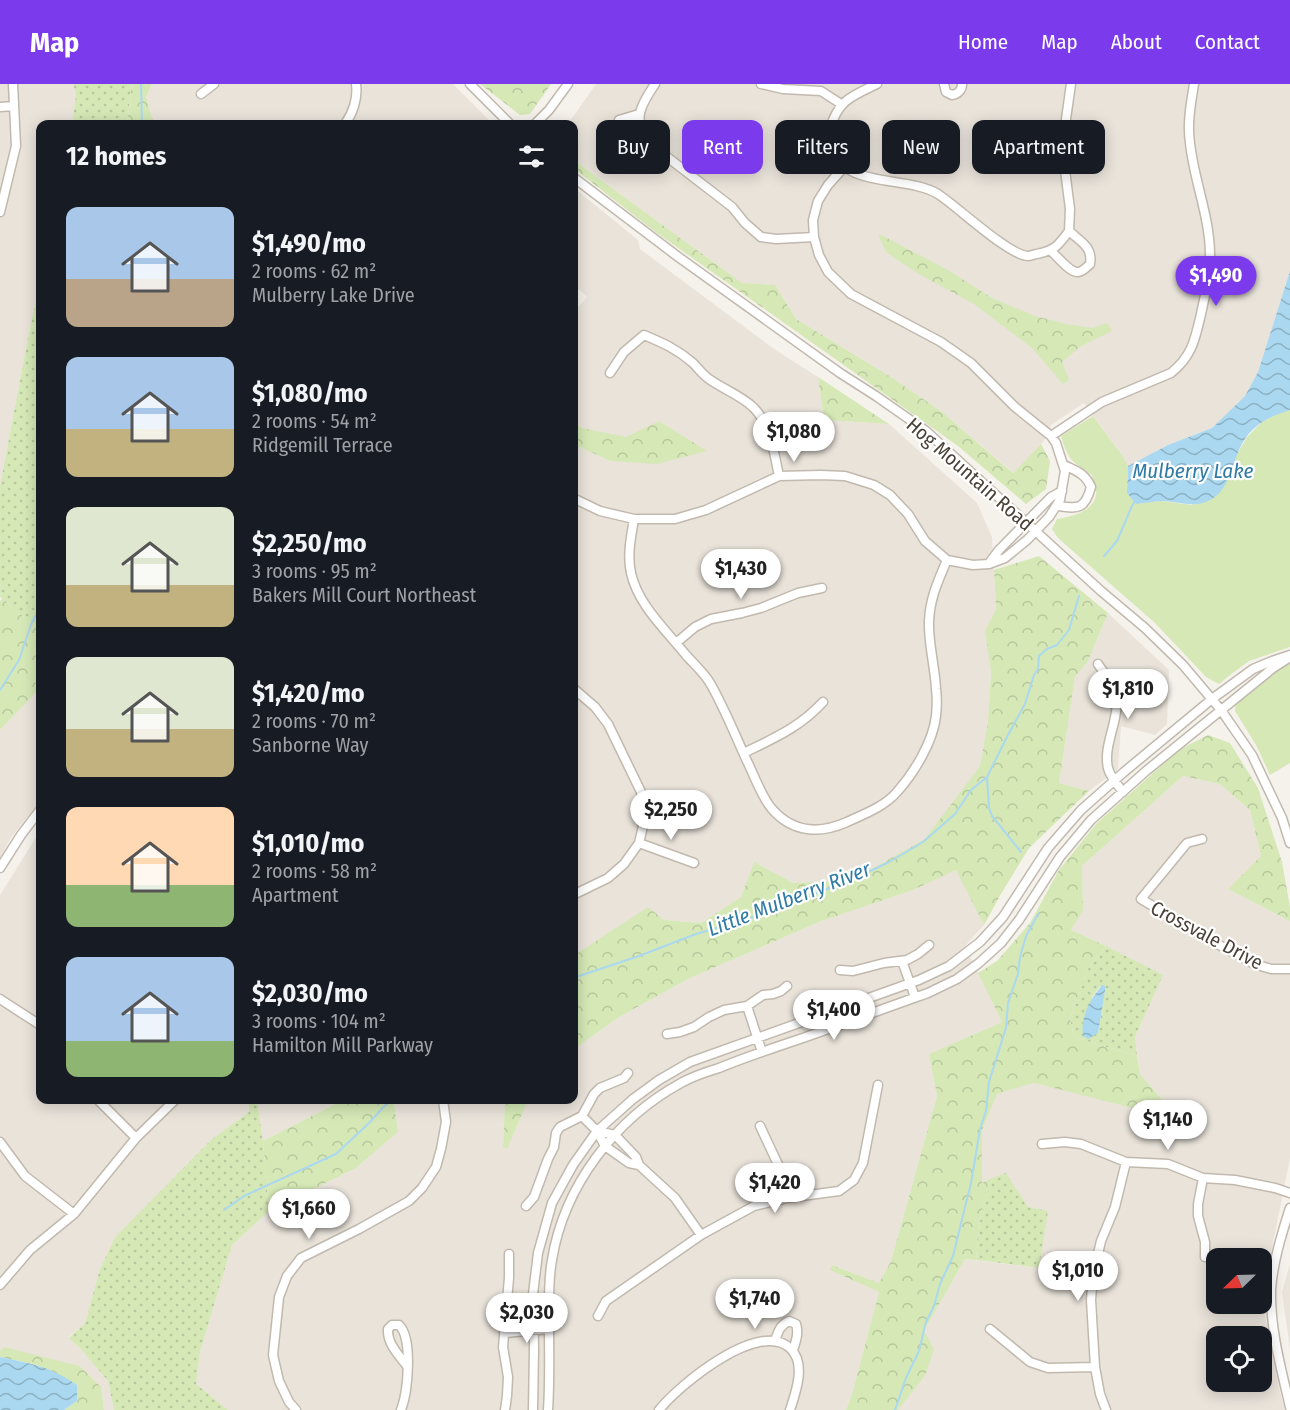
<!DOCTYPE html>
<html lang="en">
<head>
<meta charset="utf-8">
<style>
	:root { --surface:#171b24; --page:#20242c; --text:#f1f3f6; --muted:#9ea1a6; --accent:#7c3aed }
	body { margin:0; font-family:"Fira Sans Condensed",sans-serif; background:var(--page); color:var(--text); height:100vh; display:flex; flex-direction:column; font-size:22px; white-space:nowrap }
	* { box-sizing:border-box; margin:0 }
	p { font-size:20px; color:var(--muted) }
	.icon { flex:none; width:33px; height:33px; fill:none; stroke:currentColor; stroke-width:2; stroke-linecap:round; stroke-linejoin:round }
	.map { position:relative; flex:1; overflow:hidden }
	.side { position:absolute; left:36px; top:36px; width:542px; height:984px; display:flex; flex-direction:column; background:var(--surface); border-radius:12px; box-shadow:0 3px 15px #0003 }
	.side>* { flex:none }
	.banner { position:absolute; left:596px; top:36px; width:570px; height:54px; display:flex; gap:12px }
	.needle { width:39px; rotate:247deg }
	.buttons { position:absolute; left:1206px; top:1164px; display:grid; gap:12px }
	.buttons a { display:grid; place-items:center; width:66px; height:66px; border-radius:12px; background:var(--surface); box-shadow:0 3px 15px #0003; font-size:30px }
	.price { position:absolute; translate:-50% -51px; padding:0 14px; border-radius:21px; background:#fff; color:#222; font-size:20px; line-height:39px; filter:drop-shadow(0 2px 3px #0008) }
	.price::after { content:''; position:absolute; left:50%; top:36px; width:18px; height:14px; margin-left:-9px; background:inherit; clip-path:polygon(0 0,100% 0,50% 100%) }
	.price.active { background:var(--accent); color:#fff }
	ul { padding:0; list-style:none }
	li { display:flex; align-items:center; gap:18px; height:150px; padding:0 30px }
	li span { display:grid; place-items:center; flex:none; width:168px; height:120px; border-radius:12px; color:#555 }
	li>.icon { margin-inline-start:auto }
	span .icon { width:72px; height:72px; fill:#fffc; stroke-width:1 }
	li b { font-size:26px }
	h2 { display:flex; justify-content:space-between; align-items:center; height:72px; padding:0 30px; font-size:26px }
	.pill { padding:0 21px; border-radius:12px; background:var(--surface); box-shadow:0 3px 15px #0003; font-size:21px; line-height:54px }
	.pill.active { background:var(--accent); color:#fff }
	header { display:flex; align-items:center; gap:36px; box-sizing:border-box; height:84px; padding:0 30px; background:var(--accent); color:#fff }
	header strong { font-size:28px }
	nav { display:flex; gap:33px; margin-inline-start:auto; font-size:21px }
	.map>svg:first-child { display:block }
</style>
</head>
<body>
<header>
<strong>Map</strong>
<nav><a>Home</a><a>Map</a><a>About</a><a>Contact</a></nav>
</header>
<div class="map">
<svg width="1290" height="1326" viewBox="0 0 1290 1326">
	<defs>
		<pattern id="grass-dots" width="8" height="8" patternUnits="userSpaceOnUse" patternTransform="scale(1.5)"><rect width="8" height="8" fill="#d5e8b6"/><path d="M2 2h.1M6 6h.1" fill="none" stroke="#b8c89d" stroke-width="1.8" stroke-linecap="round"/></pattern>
		<pattern id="forest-crowns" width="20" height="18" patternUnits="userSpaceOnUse" patternTransform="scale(1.5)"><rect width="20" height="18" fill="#d5e8b6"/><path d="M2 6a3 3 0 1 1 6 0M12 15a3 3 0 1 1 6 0" fill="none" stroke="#b8c89d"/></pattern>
		<pattern id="water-waves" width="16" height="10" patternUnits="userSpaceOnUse" patternTransform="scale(1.5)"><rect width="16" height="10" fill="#aad8f0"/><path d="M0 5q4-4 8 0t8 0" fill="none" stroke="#8cb1c3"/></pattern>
	</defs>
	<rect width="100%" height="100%" fill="#f5f2ec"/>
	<path fill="#e9e3da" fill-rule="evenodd" d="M0 0H73L76 10 72 40H40V200L32 233 0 402Z
		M152 0H453L493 40H154L146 13Z
		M596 0H1290V187L1258 288 1245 312 1212 344 1168 361 1128 382 1122 371 1084 319 1051 341 1044 357 1013 389 1008 384 942 328 891 293 796 235 775 201 742 199 579 80 573 67V40H568Z
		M573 103 638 156 640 165 774 265 818 293 824 336 889 340 977 419 992 453 996 525 986 547 991 588 988 637 980 683 925 756 873 784 835 797 793 799 754 778 741 813 701 839 664 836 648 824 573 872V360L610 377 706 367 659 337 626 354 582 344 573 337V229L587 213 573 200Z
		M1108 529 1169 586 1167 640 1155 651 1121 642 1118 685 1089 707 1059 699 1075 593 1088 577Z
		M40 603V717L10 755 0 774V646Z
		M1183 692 1220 700 1250 726 1261 772 1228 805 1290 837V1074L1263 1209 1265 1231 1280 1308 1285 1326H898L925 1292 924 1247 965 1175 1039 1184 1028 1123 1006 1089 982 1099V1047L997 1010 1034 999 1180 1035 1140 990 1135 954 1162 891 1106 862 1071 846 1083 826 1082 782ZM1216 1174H1262V1220H1216ZM1216 1252H1262V1298H1216Z
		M40 747V1016H248L249 1028 212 1055 115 1153 100 1185 85 1239 69 1253 80 1264 108 1297 114 1326H104L101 1303 80 1282 4 1264 0 1267V811Z
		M957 785 984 841 965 862 1002 938 929 970 937 1012 891 1177 879 1199 832 1181 831 1186 879 1208 852 1310 846 1326H228L196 1300 200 1268 232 1161 269 1127 356 1084 398 1048 394 1018 399 1016H505L503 1062 507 1064 528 1016H573V966L619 933 690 894 819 838 913 806Z
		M257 1016H338L339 1018 263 1057Z
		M1290 1180V1265L1282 1208Z"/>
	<path fill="url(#grass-dots)" fill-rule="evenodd" d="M73 0H132L127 40H72L76 10Z
		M40 200V545H38L2 514 0 498V402L32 233Z
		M1106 862 1163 891 1135 953 1137 971 1095 960 1074 952 1070 935 1087 886ZM1100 902 1105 907 1098 949 1092 913Z
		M248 1016H257L263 1057 269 1127 232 1161 200 1268 196 1300 228 1326H114L108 1297 80 1264 69 1254 85 1239 100 1185 115 1153 212 1055 249 1028Z
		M1006 1089 1028 1123 1048 1127 1039 1184 976 1176 981 1129 992 1094Z"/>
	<path fill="url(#forest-crowns)" d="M132 0H152L146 13 154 40H127Z
		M480 0H551L530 30 520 31Z
		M573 67 579 80 742 199 775 201 796 235 891 293 942 328 1013 389 1041 360 1050 377 1046 405 1026 420 958 362 657 149 573 84Z
		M878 150 885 153 948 186 992 214 1035 232 1066 240 1092 244 1108 239 1112 247 1081 262 1062 278 1069 296 1063 300 1032 264 974 220 917 189 886 168Z
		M818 293 889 340 824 336Z
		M573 337 582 344 626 353 659 337 707 367 657 380 610 377 573 360Z
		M1039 472 1108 529 1088 577 1075 593 1059 699 1089 707 1029 764 1001 810 984 841 956 786 913 806 819 838 690 894 619 933 573 966V872L648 823 664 836 701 839 741 813 754 778 793 799 835 797 873 784 925 755 980 682 988 637 991 588 985 547 996 525 994 486Z
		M0 498 2 514 38 545H40V604L0 646V518L2 514 0 513Z
		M1208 651 1230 659 1258 704 1282 778 1290 823V837L1228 805 1261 772 1250 726 1220 700 1183 692 1082 782 1083 826 1071 846 1106 862 1087 886 1070 935 1074 952 1095 960 1137 971 1140 990 1180 1036 1034 999 997 1010 982 1047V1099L992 1094 981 1129 976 1176 965 1175 924 1247 934 1265 925 1292 898 1326H846L852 1310 879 1208 830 1186 832 1181 879 1199 891 1177 937 1012 929 970 1002 938 978 889 997 877 1030 839 1059 786 1096 740 1179 666Z
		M338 1016H399L394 1018 398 1048 356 1084 269 1127 263 1057 339 1018Z
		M505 1016H528L507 1065 503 1063Z
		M4 1263 80 1282 101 1303 104 1326H64L77 1317 37 1281 0 1273V1267Z"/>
	<path fill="#d5e8b6" d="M1290 326V563L1249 577 1230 591 1219 600 1206 593 1155 539 1058 454 1052 445 1057 435C1072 432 1092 429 1096 411 1097 405 1093 397 1092 391 1072 378 1068 376 1061 352L1093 332 1122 371 1128 382 1127 409 1136 419 1162 417 1192 421 1230 392 1236 372 1247 353 1262 338 1279 329Z
		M1290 576V679L1270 691 1256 661 1235 627 1236 617Z"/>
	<path fill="url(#water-waves)" d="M1290 187V326C1274 331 1258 338 1247 352 1231 372 1233 408 1206 418 1192 423 1178 418 1164 417 1155 417 1145 419 1136 420L1127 409 1128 382 1168 361 1212 344 1245 312 1258 288Z
		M1102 901 1105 902V907L1098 949 1088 955 1083 952C1080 933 1091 914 1102 901Z
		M0 1273C29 1279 52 1283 77 1301V1317L64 1326H0Z"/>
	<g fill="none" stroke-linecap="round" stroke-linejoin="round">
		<path stroke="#aad8f0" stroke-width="2" d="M141 0 142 40
			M1104 472 1117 457 1132 422 1135 417
			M0 606 19 576 32 538 40 524
			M987 693 989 724 992 732 1021 768
			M573 894 639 872 696 850 748 835 856 794 889 778 923 758 955 730 971 706 987 693 1008 651 1025 620 1034 591 1038 585 1039 572 1047 565 1057 561 1069 546 1079 512
			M224 1126 244 1112 336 1070 369 1039 390 1016
			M895 1326 906 1294 919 1267 926 1238 934 1222 940 1200 953 1172 971 1099 980 1045 986 1027 989 998 1006 944 1008 919 1018 890 1020 873 1026 852 1038 830"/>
		<g stroke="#c1b9ae" stroke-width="11">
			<path id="minor" d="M470 0 510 40
				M655 0C640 22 632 36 649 59L732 123 745 139 761 153 776 155 814 153
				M761 0 783 5 821 7 841 20
				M877 0C852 12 838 16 830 45 829 52 830 56 832 63 842 105 907 91 938 110 958 123 1008 171 1028 172 1031 172 1034 170 1037 170 1055 166 1058 162 1069 147L1070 125 1065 86 1066 35 1071 0
				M944 0 946 8 952 11C958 10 962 6 962 0
				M201 10 214 0
				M0 23 14 22
				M639 30 619 36C610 53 631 50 641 49
				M345 40C353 29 358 14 356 0
				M535 40 549 26 568 0
				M573 93 677 172 840 289 876 312 926 347 1101 507 1145 544 1183 581 1221 626 1252 671 1282 734 1290 759
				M0 128 16 62 13 0
				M1051 167C1057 172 1070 189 1078 188 1082 188 1087 183 1090 180 1093 163 1081 158 1069 147
				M610 289 624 268 644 251C663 259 677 265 693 279 698 284 703 291 709 295 723 305 740 311 753 323 771 341 774 369 779 392
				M1051 352 1102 318 1171 289C1192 272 1195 256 1201 230 1205 211 1210 191 1210 171 1210 133 1194 97 1190 59 1187 39 1191 19 1194 0
				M573 414 600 427 634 435H675L706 426 779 392 821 391 845 392 874 401 890 411 908 430 925 457 947 476 973 481 989 480 1005 474 1027 456 1049 433 1060 416 1065 387 1056 359 1051 352 1015 323 971 279 941 258 851 210 828 188 819 171 814 153 813 136 818 117 828 101 844 83
				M1058 422C1079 425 1085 425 1091 403 1085 389 1076 387 1064 381
				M634 435C631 453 627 471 631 489 638 521 666 546 686 571 694 580 704 589 710 599 724 623 735 651 747 677 754 691 762 714 772 725 793 749 820 750 847 738 864 730 884 723 897 708 914 689 933 658 936 632 937 623 937 613 936 605 935 583 928 558 929 537 930 514 938 497 947 476
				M990 478 999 466 1051 413 1062 407
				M676 559 695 543 711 535 742 529 761 524 798 509 822 504
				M1098 580C1103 588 1110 596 1114 604 1124 631 1102 658 1108 684 1110 693 1118 701 1123 708
				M573 604 595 623 608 640 641 708 645 734 639 759 624 780 608 794 573 811
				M744 669C774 654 799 644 823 618
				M1202 755 1187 759 1141 815 1210 856 1254 880 1271 885H1290
				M639 759 694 779
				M0 784 21 751 40 726
				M902 877 915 913
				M840 886 853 887 884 879 907 876 918 870 929 861
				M0 915 40 941
				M747 922 762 968
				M667 950 680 948 694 943 709 933 724 926 747 922 763 911 773 910 781 907 787 902
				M98 1016 136 1054
				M582 1032 597 1047
				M760 1042 782 1089 787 1114
				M597 1047 615 1051 636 1073 639 1081 629 1079 605 1062Z
				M0 1058 25 1092 74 1130
				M1042 1060 1065 1058 1081 1060 1126 1078 1168 1080 1203 1094 1235 1096 1275 1104 1290 1109
				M639 1081 675 1114 701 1151
				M1203 1094 1198 1120V1132L1205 1158V1173
				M526 1122 534 1113 548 1075 554 1063 556 1049 560 1043 582 1032 594 1010 600 1004 624 994 628 989
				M1290 1124C1282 1149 1273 1178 1271 1205 1270 1245 1281 1284 1290 1323
				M0 1201 30 1166 74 1130 136 1054 175 1016
				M598 1232 606 1217 701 1151 754 1122 787 1114 839 1107 854 1096 863 1079 878 1001
				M990 1245 1030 1278 1048 1284 1095 1283 1091 1216 1093 1191 1101 1157 1115 1123 1126 1078
				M504 1249 549 1245
				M775 1257C778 1248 780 1241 789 1237L796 1240C799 1249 796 1257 793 1266
				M1095 1283 1100 1310 1106 1326
				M296 1326 289 1318 279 1297 273 1271 279 1213 287 1192 301 1174 359 1145 409 1117 422 1104 436 1083 441 1065 446 1038 443 1016
				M401 1326C408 1308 413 1254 399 1241H392L388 1245C387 1260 399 1271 407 1282
				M505 1326 507 1312 508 1293 503 1263 509 1194V1170
				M533 1326 534 1265 533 1210 538 1169 552 1119 573 1081 597 1047 633 1015 659 996 690 978 919 896 949 882 980 858 1003 833 1048 764 1081 726 1124 688 1212 615 1253 585 1272 577 1290 571
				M548 1326C550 1297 549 1269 549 1240 549 1219 548 1197 552 1176 564 1102 615 1035 681 999 693 992 706 988 719 984 746 973 773 964 800 955 843 940 885 924 928 909L957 895 979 879 1001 859 1019 836 1060 773 1091 736 1146 687 1273 584 1287 575
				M659 1326C679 1301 760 1234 791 1265 806 1280 796 1308 790 1326"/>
		</g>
		<use href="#minor" stroke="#fff" stroke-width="8"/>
	</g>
	<g text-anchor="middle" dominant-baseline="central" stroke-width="4.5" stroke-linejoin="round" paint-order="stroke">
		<g font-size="20" fill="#4a4239" stroke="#fff">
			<text transform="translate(970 390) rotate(41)">Hog Mountain Road</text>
			<text transform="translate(1207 851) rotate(28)">Crossvale Drive</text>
		</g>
		<g font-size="21" font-style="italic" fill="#307ba5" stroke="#fff">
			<text x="1193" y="387">Mulberry Lake</text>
			<text transform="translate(789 815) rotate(-21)">Little Mulberry River</text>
		</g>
	</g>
</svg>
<div class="buttons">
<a><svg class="needle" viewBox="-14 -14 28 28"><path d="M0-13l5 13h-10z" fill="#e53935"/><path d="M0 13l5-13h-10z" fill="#9ea1a6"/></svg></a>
<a><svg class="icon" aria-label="locate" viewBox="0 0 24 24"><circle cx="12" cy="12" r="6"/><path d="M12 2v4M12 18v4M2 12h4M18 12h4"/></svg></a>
</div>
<b class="price active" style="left:1216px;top:223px">$1,490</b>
<b class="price" style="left:794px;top:379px">$1,080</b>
<b class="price" style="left:741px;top:516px">$1,430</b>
<b class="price" style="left:1128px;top:636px">$1,810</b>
<b class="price" style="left:671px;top:757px">$2,250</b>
<b class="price" style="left:834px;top:957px">$1,400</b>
<b class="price" style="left:1168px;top:1067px">$1,140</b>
<b class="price" style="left:775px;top:1130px">$1,420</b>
<b class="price" style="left:309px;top:1156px">$1,660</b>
<b class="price" style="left:1078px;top:1218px">$1,010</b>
<b class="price" style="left:755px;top:1246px">$1,740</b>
<b class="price" style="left:527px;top:1260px">$2,030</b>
<div class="banner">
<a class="pill">Buy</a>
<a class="pill active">Rent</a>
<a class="pill">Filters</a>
<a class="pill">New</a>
<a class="pill">Apartment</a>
</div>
<section class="side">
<h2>12 homes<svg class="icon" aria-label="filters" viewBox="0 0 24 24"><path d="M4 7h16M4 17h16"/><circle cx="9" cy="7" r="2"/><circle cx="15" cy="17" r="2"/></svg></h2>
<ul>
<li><span style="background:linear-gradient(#a9c7e8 60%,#b9a48a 0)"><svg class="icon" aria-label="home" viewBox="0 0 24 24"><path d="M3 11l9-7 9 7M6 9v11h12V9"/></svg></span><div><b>$1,490/mo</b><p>2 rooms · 62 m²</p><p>Mulberry Lake Drive</p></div></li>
<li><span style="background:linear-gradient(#a9c7e8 60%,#c2b280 0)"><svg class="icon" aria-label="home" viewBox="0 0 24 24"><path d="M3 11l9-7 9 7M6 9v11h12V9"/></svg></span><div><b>$1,080/mo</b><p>2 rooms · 54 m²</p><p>Ridgemill Terrace</p></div></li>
<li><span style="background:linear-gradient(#dfe7d0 65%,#c2b280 0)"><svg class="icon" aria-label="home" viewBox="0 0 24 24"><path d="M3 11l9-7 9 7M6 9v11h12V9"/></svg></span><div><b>$2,250/mo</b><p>3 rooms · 95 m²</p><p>Bakers Mill Court Northeast</p></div></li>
<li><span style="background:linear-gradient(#dfe7d0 60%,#c2b280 0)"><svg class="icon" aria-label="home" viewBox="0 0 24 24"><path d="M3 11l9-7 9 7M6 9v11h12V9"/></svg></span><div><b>$1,420/mo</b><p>2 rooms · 70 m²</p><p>Sanborne Way</p></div></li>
<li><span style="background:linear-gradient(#ffd9b3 65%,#8fb573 0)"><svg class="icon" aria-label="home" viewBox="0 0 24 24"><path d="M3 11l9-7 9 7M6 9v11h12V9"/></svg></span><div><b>$1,010/mo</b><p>2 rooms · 58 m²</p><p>Apartment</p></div></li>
<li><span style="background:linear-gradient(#a9c7e8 70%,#8fb573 0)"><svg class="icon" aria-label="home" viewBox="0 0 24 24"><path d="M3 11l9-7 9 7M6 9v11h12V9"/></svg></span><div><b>$2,030/mo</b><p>3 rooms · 104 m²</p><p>Hamilton Mill Parkway</p></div></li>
</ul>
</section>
</div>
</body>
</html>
